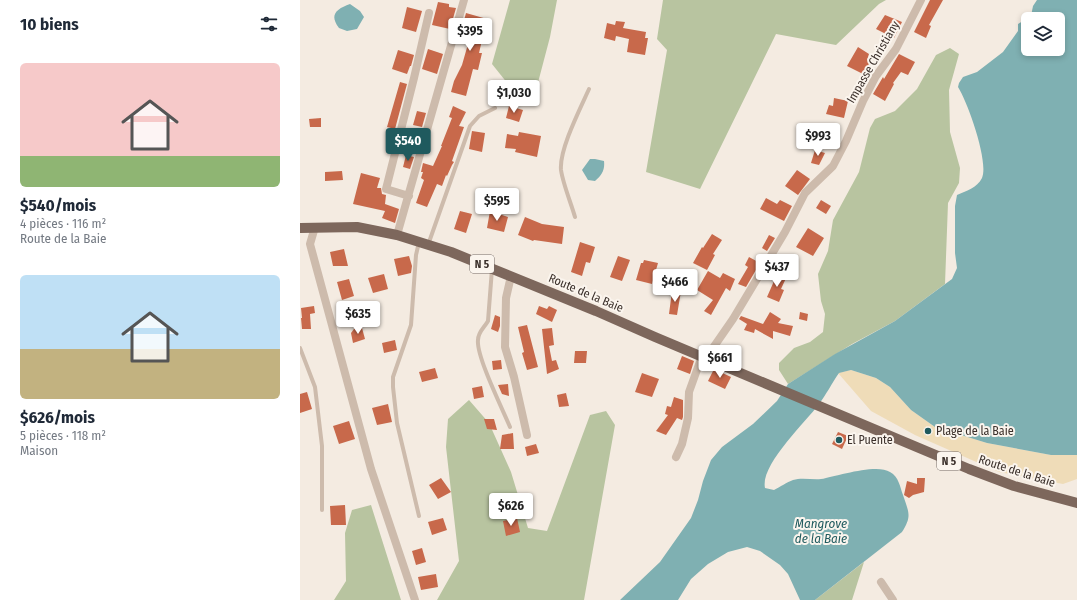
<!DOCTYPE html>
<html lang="fr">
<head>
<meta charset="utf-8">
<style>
	:root { --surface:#fff; --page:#f6f6f7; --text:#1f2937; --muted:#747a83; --accent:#1f5a5e }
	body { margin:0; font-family:"Fira Sans Condensed",sans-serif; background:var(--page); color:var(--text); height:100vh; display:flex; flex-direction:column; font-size:15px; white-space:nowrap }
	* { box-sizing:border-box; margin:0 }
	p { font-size:13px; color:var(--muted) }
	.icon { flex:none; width:22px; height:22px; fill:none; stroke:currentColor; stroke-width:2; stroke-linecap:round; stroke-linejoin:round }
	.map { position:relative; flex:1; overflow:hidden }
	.details { display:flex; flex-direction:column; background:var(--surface); width:300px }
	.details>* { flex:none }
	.controls { position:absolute; left:721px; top:12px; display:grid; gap:8px }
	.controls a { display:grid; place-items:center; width:44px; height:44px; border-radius:6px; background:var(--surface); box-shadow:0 2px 6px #0003; font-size:20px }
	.price { position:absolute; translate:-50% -34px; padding:0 9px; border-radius:4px; background:#fff; color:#222; font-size:13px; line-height:26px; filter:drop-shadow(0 1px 2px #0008) }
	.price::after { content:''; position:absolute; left:50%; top:24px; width:12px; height:9px; margin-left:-6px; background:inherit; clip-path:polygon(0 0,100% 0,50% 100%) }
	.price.active { background:var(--accent); color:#fff }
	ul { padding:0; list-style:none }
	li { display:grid; align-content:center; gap:8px; height:212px; padding:0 20px }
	li span { display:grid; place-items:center; height:124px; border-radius:6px; color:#555 }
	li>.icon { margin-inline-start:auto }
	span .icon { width:72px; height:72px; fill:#fffc; stroke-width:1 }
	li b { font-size:17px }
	h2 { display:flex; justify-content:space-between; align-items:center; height:48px; padding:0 20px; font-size:17px }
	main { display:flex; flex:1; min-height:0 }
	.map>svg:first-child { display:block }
</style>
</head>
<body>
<main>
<section class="details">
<h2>10 biens<svg class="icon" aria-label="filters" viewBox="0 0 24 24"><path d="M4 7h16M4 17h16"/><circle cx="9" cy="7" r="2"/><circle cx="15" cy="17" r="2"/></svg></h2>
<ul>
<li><span style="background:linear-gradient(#f6c9c9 75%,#8fb573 0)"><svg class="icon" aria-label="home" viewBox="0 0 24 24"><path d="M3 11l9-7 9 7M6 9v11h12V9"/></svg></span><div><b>$540/mois</b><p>4 pièces · 116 m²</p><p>Route de la Baie</p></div></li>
<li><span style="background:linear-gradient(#bfe0f5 60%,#c2b280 0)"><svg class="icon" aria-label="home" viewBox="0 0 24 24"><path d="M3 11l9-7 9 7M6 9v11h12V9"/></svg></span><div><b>$626/mois</b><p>5 pièces · 118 m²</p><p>Maison</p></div></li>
</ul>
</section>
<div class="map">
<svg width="777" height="600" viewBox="0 0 777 600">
	<rect width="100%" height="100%" fill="#f4ebe1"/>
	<path fill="#b8c4a0" d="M210 0H257L250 37 235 94 212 89 192 64Z
		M363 0H586L579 4 536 45 476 34 400 189 346 172 367 50 357 39Z
		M650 48 659 54 649 90 650 132 660 168 659 183 648 203 645 284 595 321 552 344 488 384 479 370V363L494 348 510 342 523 332 525 314 521 301 518 274 528 251 533 220 559 172 570 128 575 119 595 111 617 89 636 55Z
		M169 400 189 423 211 472 228 528 247 531 290 415 306 411 315 425 284 600H137L159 561 146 447 148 419Z
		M71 505 101 600H34L46 581 45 533 52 510Z
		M564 562 552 600H515Z"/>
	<path fill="#efdcb8" d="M551 370 576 378 590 387 611 410 635 427 687 443 751 455H777V479L763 484 699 472 615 435 571 411 538 373Z"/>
	<path fill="#7fb0b2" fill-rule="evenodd" d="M737 0H777V455H751L687 443 635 427 611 410 590 387 576 378 551 370 539 373C532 383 526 395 519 404 505 423 460 465 465 488L474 490C480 487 487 482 493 480 502 477 512 480 521 479 537 476 577 463 590 472 599 477 600 487 603 495 609 513 612 516 602 532L515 600H500L488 574 480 565 460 551 447 547 428 552 408 564 391 579 378 600H320L360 562 391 518 398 500 403 481 411 460 422 447 453 424 477 401 488 384 535 354 595 321 652 279 657 268 655 253V206L657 195C666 191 677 188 682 178 689 162 668 103 658 87L659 83 663 77 677 72 703 52 718 31V24L731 16 733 6ZM728 19H758V49H728Z
		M50 4 60 11 64 17 57 29 47 31 39 28C29 15 36 9 50 4Z
		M290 159H295L304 161C305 170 302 175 295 181L288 180 282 170Z"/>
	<path fill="#c8694b" d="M630 0H643L629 25 631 26 626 38 614 32Z
		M138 2 149 4V7L156 8 150 29 132 25Z
		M107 7 122 11 116 32 102 28Z
		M166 13 187 19 179 53H182L178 70 173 69 166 96 151 92 154 81 162 65 168 44 163 43 165 33 161 32Z
		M585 15 602 22 594 38 576 29Z
		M316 21 325 22 323 28 346 32 345 38H348L345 55 327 52 329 39 316 36 315 41 304 38 307 23 315 25Z
		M558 47 569 54 567 60 570 62 563 74 547 66Z
		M128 49 143 54 137 74 122 69Z
		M98 50 114 55 111 66H110L107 74 92 69Z
		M599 54 615 62 608 75 601 72 593 83 594 84 585 101 573 94 583 77 584 79Z
		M100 82 107 84 95 129 87 127Z
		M534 98 548 101 544 118 526 114 529 105 533 106Z
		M153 106 166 112 159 126 164 127 152 161 154 162 152 165 147 176 146 175 142 186 137 184 127 207 116 203 124 180 121 178 123 172H121L123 163 133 166 142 146H141L152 118 149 117Z
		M209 106 223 110 219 122 206 118Z
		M117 111 126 113 122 127 113 125Z
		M21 118V127H10L9 119Z
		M524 129 538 131 537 141 523 139Z
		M172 131 185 133 182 152 169 149Z
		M219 132 241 136 237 157 215 152 216 149 205 148 207 134 218 136Z
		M515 150 525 153 519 165 511 163Z
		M106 155 114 157 110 169 103 167Z
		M497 170 510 179 498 195 485 186Z
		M42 171 43 180 25 181V172Z
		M61 173 80 178 77 188H81L82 194 86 195 85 204 99 209 95 223 82 218 85 211 53 204Z
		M466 198 477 204 480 200 492 206 484 221 460 209Z
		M521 200 531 206 526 214 516 208Z
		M160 211 172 214 166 233 154 229Z
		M190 211 208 217 204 232 187 228Z
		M225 217 242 224 264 227 262 244 234 240 233 241 218 235Z
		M508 228 524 238 513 256 496 247Z
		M412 234 422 240 413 254 415 255 407 270 393 263 402 247 403 248Z
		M469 235 475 238 467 251 462 248Z
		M280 242 295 247 290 263 286 262 282 276 271 272Z
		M44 249 48 266H33L30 252Z
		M109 256 112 266 111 273 98 276 94 259Z
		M318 256 330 260 322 281 310 277Z
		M449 257 460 263 446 287 438 284 448 267 445 265Z
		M344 260 358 263 352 284 336 280 341 263H343Z
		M408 271 420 278 423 273 435 279 430 291 426 288 411 315 404 311 413 300 397 290Z
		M478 272 487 276 481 289 484 290 479 302 467 297Z
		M84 274 88 289 73 293 68 278Z
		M49 279 54 296 42 300 37 282Z
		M372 291H381L377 315 369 314Z
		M14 306 15 313 10 314 11 329H2L1 318H2L1 308Z
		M239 306 247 309 249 306 257 310 252 322 236 314Z
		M75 307 77 314 67 317 66 308Z
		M470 312 481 319 478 323 493 326 490 336 473 331V339L455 329 454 333 444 330 447 324 439 319 441 316 463 324Z
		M500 312 508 314 507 321 499 319Z
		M195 315 200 317V326L198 332 191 329Z
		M227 325 238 367 227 370 222 353 224 352 218 327Z
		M62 328 65 339 53 343 51 333 54 329Z
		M252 328 254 345 249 346 252 361 256 360 259 369 247 374 242 329Z
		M95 340 97 350 84 353 82 343Z
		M275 351H287L286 363H274Z
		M382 356 394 361 390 374 377 369Z
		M201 360 202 369 193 370 192 361Z
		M135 368 138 378 122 382 119 372Z
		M414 369 431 377 425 389 408 381Z
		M342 373 359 379 352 397 335 392Z
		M208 384 209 396 202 394 198 385Z
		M182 386 184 397 174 399 172 388Z
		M7 392 12 409 0 413V394Z
		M266 393 269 406 259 407 257 395Z
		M374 397 383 400V417L382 420 377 418 366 435 356 431 368 415 365 414 367 406 371 407Z
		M88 404 92 422 77 425 72 408Z
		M184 419H194L197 430 187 429Z
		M49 421 55 439 39 444 33 426Z
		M538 432 548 436 542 449 532 444Z
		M213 433 214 449H200L202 435Z
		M236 444 239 453 227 456 225 447Z
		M141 478 151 492 138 499 129 485Z
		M617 478H625L624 492 613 495 609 498 604 495 607 481 617 484Z
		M45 505 46 525H31L30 506Z
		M143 518 147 530 132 535 128 522Z
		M217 518 220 532 206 536 203 521Z
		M122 548 126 562 116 565 112 551Z
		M136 574 138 587 121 590 118 577Z"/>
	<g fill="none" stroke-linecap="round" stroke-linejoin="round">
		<path stroke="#cdbbac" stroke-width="4" d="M275 217C271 203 263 184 261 170 259 150 280 109 289 89
			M119 242 116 255 111 325 93 377V387L97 423 119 516
			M128 245 170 126 179 116 195 108
			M192 269 188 321C184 328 178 332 178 340 176 356 203 410 210 427
			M0 348 15 387 22 446V510"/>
		<path stroke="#cdbbac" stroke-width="8" d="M109 196 86 189 114 78 129 13
			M15 227 10 244 71 469 115 600
			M97 235 164 0
			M211 276 206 298 205 347 214 377 227 435
			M406 358 433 319 485 232 505 193 533 166 546 141 563 101 576 76 596 49 621 0
			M376 457 382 444 388 418 389 392 402 356
			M581 582 593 600"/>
		<path stroke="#7d675c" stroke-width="10" d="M0 228 57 227 97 235 151 252 296 311 355 337 669 469 714 486 777 503"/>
	</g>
	<g fill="#1f5a5e" stroke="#fbf5ee" stroke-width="1.5">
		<circle cx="628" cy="431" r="4"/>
		<circle cx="539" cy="440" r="4"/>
	</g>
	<g text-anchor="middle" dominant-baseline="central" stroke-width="4" stroke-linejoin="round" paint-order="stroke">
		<g fill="#fbf5ee" stroke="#756b66" stroke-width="1">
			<rect x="170" y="255" width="24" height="18" rx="3"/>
			<rect x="637" y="452" width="24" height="18" rx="3"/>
		</g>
		<g font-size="11" font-weight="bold" fill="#3b302b">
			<text x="182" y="264">N 5</text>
			<text x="649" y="461">N 5</text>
		</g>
		<g font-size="12" fill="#3b302b" stroke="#fbf5ee">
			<text transform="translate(573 62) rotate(-60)">Impasse Christiany</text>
			<text transform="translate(286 293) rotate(23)">Route de la Baie</text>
			<text transform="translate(717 471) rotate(18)">Route de la Baie</text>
		</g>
		<g font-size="12" fill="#3b302b" stroke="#fbf5ee" text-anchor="start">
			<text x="636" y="431">Plage de la Baie</text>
			<text x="547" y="440">El Puente</text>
		</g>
		<g font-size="13" font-style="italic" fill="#1f5a5e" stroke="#fbf5ee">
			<text x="521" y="523">Mangrove<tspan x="521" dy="15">de la Baie</tspan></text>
		</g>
	</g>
</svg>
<div class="controls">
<a><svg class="icon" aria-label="layers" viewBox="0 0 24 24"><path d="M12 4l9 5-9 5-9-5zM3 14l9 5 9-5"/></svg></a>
</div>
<b class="price" style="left:170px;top:52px">$395</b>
<b class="price" style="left:214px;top:114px">$1,030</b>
<b class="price" style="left:518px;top:157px">$993</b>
<b class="price active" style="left:108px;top:162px">$540</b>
<b class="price" style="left:197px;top:222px">$595</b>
<b class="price" style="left:477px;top:288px">$437</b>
<b class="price" style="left:375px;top:303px">$466</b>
<b class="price" style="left:58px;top:335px">$635</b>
<b class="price" style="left:420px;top:379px">$661</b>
<b class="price" style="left:211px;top:527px">$626</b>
</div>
</main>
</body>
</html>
